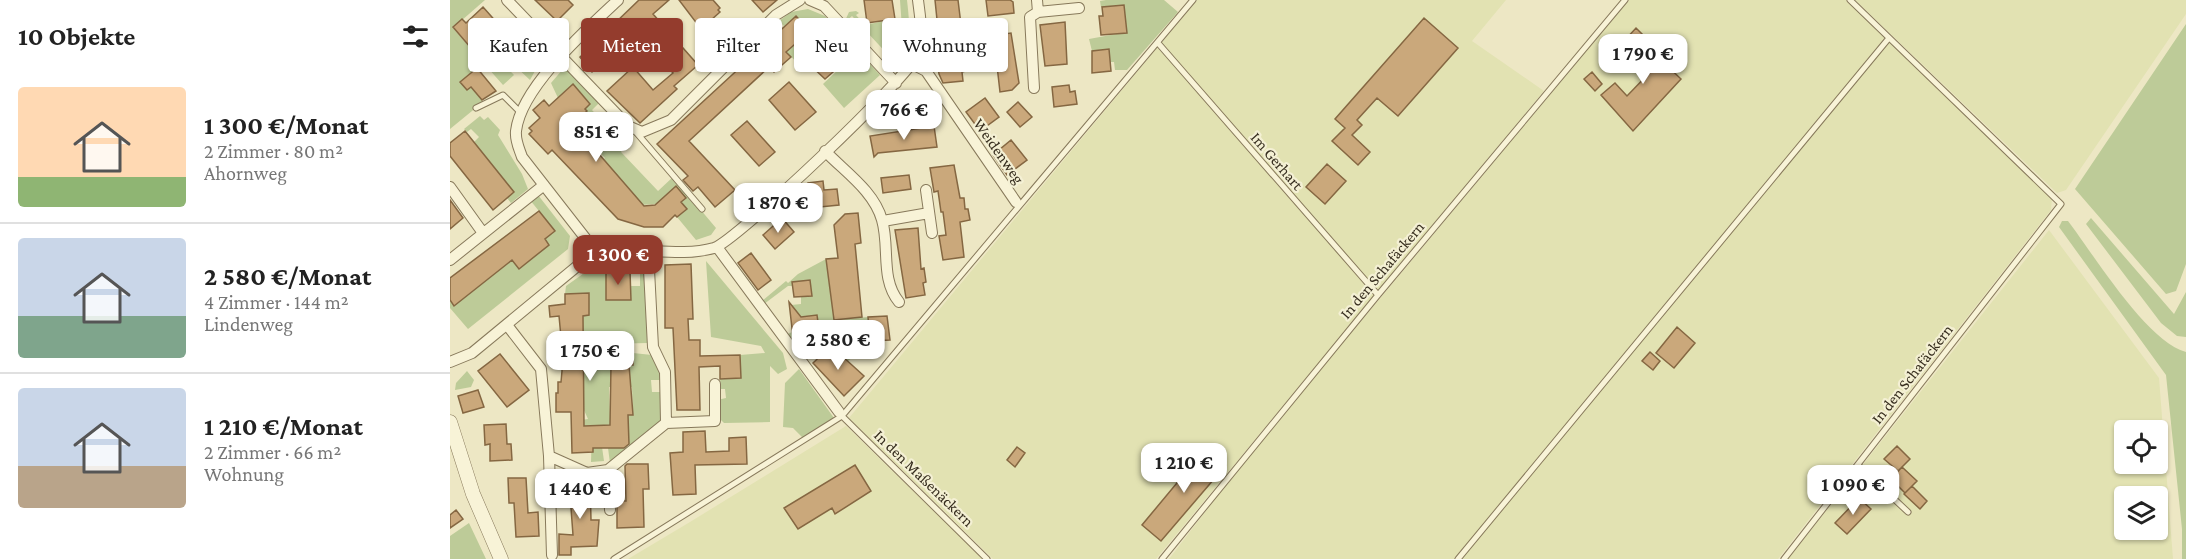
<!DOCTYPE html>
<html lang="de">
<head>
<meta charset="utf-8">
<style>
	:root { --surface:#fff; --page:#f2f2f2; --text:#222; --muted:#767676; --line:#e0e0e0; --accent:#943c2d }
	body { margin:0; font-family:"Crimson Pro",serif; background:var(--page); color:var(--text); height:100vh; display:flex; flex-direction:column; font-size:22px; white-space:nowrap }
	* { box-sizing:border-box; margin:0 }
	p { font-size:20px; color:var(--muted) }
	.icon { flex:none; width:33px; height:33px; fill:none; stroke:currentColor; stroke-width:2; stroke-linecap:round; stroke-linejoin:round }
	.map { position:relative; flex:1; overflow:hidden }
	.side { display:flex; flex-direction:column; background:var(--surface); width:450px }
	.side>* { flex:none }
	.hud { position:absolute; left:18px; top:18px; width:570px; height:54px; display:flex; gap:12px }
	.buttons { position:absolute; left:1664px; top:420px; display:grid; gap:12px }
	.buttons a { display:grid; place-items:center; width:54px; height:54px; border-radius:6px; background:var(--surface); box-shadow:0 2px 4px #0004; font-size:30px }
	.price { position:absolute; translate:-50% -51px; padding:0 14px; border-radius:12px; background:#fff; color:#222; font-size:20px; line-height:39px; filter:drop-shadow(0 2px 3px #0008) }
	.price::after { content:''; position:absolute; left:50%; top:36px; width:18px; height:14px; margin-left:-9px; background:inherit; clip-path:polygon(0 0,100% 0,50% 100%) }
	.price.selected { background:var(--accent); color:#fff }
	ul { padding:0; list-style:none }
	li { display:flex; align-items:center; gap:18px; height:150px; padding:0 18px }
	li+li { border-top:2px solid var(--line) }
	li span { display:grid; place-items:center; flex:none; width:168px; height:120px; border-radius:6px; color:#555 }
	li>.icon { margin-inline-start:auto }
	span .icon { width:72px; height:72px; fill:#fffc; stroke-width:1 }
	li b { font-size:26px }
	h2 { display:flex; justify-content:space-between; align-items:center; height:72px; padding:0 18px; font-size:26px }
	.tag { padding:0 21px; border-radius:6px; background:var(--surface); box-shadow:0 2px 4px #0004; font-size:21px; line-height:54px }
	.tag.selected { background:var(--accent); color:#fff }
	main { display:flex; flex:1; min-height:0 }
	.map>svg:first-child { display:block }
</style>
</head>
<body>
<main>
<section class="side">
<h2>10 Objekte<svg class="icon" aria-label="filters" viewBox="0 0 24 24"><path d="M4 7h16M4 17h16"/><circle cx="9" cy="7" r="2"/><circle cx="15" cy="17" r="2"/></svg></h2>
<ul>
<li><span style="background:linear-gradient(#ffd9b3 75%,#8fb573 0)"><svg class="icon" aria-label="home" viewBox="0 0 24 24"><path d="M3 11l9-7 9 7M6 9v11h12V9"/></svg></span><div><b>1 300 €/Monat</b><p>2 Zimmer · 80 m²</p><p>Ahornweg</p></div></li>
<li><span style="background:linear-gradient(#c9d6e8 65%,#7fa58c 0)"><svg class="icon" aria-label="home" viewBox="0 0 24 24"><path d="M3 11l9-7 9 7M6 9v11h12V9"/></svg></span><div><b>2 580 €/Monat</b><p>4 Zimmer · 144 m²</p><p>Lindenweg</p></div></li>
<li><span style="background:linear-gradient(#c9d6e8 65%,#b9a48a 0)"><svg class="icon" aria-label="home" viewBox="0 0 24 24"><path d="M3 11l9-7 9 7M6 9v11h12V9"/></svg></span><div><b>1 210 €/Monat</b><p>2 Zimmer · 66 m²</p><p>Wohnung</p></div></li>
</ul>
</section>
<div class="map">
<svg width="1736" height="559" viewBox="0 0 1736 559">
	<rect width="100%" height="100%" fill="#ede7c4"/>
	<path fill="#e2e2b2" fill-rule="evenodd" d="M747 0H1056L1022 41 1094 91 706 559H543L399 418Z
		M1179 0H1396L1602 198 1601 210 1328 559H719L792 464Z
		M1405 0H1736V14L1616 190 1607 193Z
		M1599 230 1709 378 1723 559H1338ZM1674 430H1707V464H1674ZM1674 496H1707V530H1674Z
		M396 426 533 559H178L240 522Z"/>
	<path fill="#bdcb98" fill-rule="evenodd" d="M0 0H35L3 28 33 63 10 82 17 90 21 87 33 102 0 129Z
		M450 0H457C460 27 462 38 442 59L402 16 394 23 399 12 406 11 409 13 406 15 415 25 434 21 436 34 447 33 446 28H452Z
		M656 0H714L728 12 677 70H665L664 62H660L659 50 642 51 639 39 677 32 676 24H673L674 5 651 7 650 1Z
		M358 9 375 16 386 30 380 36 385 42 393 37 398 43 375 45 354 66 351 62 348 64 323 37 332 28 346 43 359 31 346 16 334 26 329 21 341 12Z
		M1736 24V264L1726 291 1716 294 1625 189Z
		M77 32 95 53 80 80 65 66 78 53 67 41Z
		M408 51 430 75 394 108 373 84Z
		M48 58 64 75 53 85 37 67Z
		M113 69 123 74 149 103 142 110 174 145 171 152 208 191 223 177 266 228 261 235 246 240 227 217 237 209 231 202 191 205 149 164 155 158 135 136 124 146 132 128 127 120 137 112 135 109 140 103 123 84 108 98 101 83Z
		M30 116 34 120 38 117 50 130 48 135 72 174 78 189 61 203 57 198 64 192 24 142 29 137 21 129 17 132 14 129Z
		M88 195 120 236 118 249 18 329 0 308V300L5 305 48 271 57 253 69 269 99 245 95 239 105 231 80 200Z
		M1641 218 1724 314 1736 292V337L1727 336 1711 323 1636 224Z
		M1612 221H1618C1644 255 1697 342 1736 352V559H1732V529L1716 375 1609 227Z
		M376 259 384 320 418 317 420 341 397 362 376 341 354 361 334 336 342 332 344 341 359 339 358 331 369 329 367 315 341 318V305L351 304V297L362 295 360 281 343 282V286H338L314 304 312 301 336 281 338 283 348 274Z
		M182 260V266H172L171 269H159L156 272V300H180V286H190V272H196L197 343 158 344V364L183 365V353L202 355 210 365V380H201L202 392H212L213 420 160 463 158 448 179 447 178 425 151 440 154 461 141 462 142 426H125V421L138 419 133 408 134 349 112 350V345L141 343V336L133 337V316L139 315V294H115L116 286 144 266ZM159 387H182L183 415H160Z
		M256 261 333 353 337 369 328 374 320 366V422L274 423 267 416V400L276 398 275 389H271L270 379 291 378 290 355 315 353 311 346 261 337Z
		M349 369 384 418 353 438 343 428 333 427 335 383Z
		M17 371 24 380 21 387 5 390 6 383Z
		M19 523 36 559H0V536Z"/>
	<path fill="#caa87b" stroke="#856742" stroke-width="1.5" d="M85 0H118L123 5 107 21Z
		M189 0H219L203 14 248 65 224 86 227 89 190 123 157 91 183 67 203 90 223 73 185 30 176 38 164 24Z
		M229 0H263L270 8 268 10 270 12 251 29Z
		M302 0H327L313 12Z
		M414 0H442L445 19 417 23Z
		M485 0H508L512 33H516L517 45H513L516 71 512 72 513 81 493 83 489 74 487 59H491Z
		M536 0H560L563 2 564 13 538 16Z
		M674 5 677 33 651 35 649 16H653L652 7Z
		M33 7 74 53 60 66 45 49 32 61 3 27 12 19 16 23Z
		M346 16 360 31 336 52 341 57 324 72 319 67 239 141 285 190 265 207 248 187 243 191 233 180 238 176 207 144Z
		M974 18 1008 48 948 116 927 98 907 120 912 125 902 135 920 152 908 165 882 141 895 128 885 119Z
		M615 22 617 64 595 66 590 25Z
		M1186 28 1210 52 1208 54 1213 58 1211 60 1231 79 1183 131 1151 95 1165 83 1177 96 1204 68 1175 40Z
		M389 33 406 52 375 79 357 62Z
		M561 33 569 83 562 90 550 92 546 57 541 58 540 36Z
		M143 45 156 60 142 72 130 57Z
		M659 49 661 71 642 73V51Z
		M27 68 46 91 32 100 21 87 17 90 10 82Z
		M1142 72 1152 84 1145 91 1134 79Z
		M339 82 366 112 345 130 319 100Z
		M123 84 140 104 135 109 137 111 123 124 194 206 205 205 226 186 236 198 231 202 237 209 227 217 225 215 213 227H194L168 219 102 150 98 154 79 134 82 131 79 128 90 118 83 110 94 100 99 106Z
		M619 85 620 92 625 91 627 104 604 107 602 87Z
		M461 93 470 103 456 115 447 105Z
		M535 98 549 117 530 131 516 112Z
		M568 102 582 117 570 127 557 112Z
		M297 121 325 152 309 166 281 135Z
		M484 126 487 147 428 153 424 157 420 136Z
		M15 131 64 192 43 210 0 156V143Z
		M561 140 577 160 557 175 543 155Z
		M877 164 896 181 875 204 856 187Z
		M504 165 510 198H514L515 209H518L520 220 510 222 514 257 493 260 489 236 496 235 493 212H491L488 191 484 192 480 168Z
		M459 175 461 189 433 193 431 178Z
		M373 181 374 190 387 189 389 205 370 207 369 198 359 199 358 183Z
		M0 200 13 218 0 229Z
		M89 211 105 231 95 239 99 245 69 269 62 260 4 306 0 300V278Z
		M408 213 411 243 405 244 412 317 384 320 376 259 388 258 384 225 395 214Z
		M332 218 344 232 325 249 313 235Z
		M468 228 471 269 474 268 476 282 473 283 475 295 456 298 445 230Z
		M301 253 321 280 308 290 288 263Z
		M241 264 243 319H238L239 340H250V356L290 355 291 378 270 379V366L249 367 250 410H227L223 328H215V265Z
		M180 271 181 300H156V272Z
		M360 280 362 296 344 297 342 282Z
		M139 293V315L133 316 134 426 160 425 161 365H158V353H183V365H179L183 415H178L179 444 174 448H143V452L122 453 121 412H106V393H108V382H111L112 371 111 337 109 316 100 317 99 306 115 304V294Z
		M339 302 351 317 367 315 369 329 358 331 359 339 346 341 343 337Z
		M437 316 440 340 420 341 418 317Z
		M1227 327 1245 343 1224 368 1206 353Z
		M381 346 414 376 394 396 363 363Z
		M1200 352 1210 361 1203 370 1192 361Z
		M50 354 79 390 57 407 28 371Z
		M28 390 34 407 13 413 8 396Z
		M56 424 57 444H61L62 460 40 461V444L35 445 34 425Z
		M255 431 256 452 279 451V438L296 437 297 464 245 465 246 494 223 495 220 453 233 452V432Z
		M1447 446 1460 459 1448 471 1434 459Z
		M567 447 575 453 565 467 557 460Z
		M756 448 776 465 711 541 692 525Z
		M177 464H198L199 489H193L194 527 167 528V501H176L175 466Z
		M405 465 421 491 385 514 382 508 348 529 334 508Z
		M1452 467 1467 481 1455 493 1441 479Z
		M58 478H76L78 513 88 512 89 536 66 537 64 503H59Z
		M140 480 141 520H149L147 546 121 547V555H109V534L123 535 119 481Z
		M1462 486 1477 501 1470 509 1454 494Z
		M1409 498 1421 509 1397 534 1385 523Z
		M6 510 13 519 0 528V515Z"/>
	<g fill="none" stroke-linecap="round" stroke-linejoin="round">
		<g stroke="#87795b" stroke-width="7">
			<path id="service" d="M708 43 928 295
				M26 108 53 95 71 113
				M185 131 252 209
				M392 416 537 559
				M1408 465 1458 512
				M164 559 392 416 743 0
				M712 559 928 295 1175 0
				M1008 559 1439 38
				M1334 559 1611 204 1400 0"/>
		</g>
		<g stroke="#87795b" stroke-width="12">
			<path id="minor" d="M57 0 178 126 192 132 221 120 326 15 350 0
				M360 0 374 6 446 83
				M588 12 629 8
				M462 64 476 71 566 202
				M584 88 580 17 588 12 587 0
				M375 151C395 172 424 191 432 220 440 247 430 279 449 302
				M0 187 33 233
				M476 190 482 233
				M433 221 479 213
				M267 247 389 412
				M142 254 136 239 72 157C69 148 65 141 66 131 71 87 137 29 168 0
				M0 260 94 185
				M57 325 91 369 99 456 137 473 158 470 216 423 215 372 203 347 198 250
				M0 362 22 353 142 254C182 243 225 259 264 248 286 241 459 77 468 54 474 37 470 17 468 0
				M216 423 265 421V384
				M99 456 102 555
				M158 470 160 510"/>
		</g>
		<g stroke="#87795b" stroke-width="15">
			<path id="tertiary" d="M0 422 23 494 51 559"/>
		</g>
		<use href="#service" stroke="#f8f3d7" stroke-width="5"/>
		<use href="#minor" stroke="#f8f3d7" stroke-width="10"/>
		<use href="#tertiary" stroke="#f8f3d7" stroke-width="14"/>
	</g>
	<g text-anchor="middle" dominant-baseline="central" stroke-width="4.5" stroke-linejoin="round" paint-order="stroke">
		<g font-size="16" fill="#372e1f" stroke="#f4f0d4">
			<text transform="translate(549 151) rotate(55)">Weidenweg</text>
			<text transform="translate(827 161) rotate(49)">Im Gerhart</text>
			<text transform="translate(932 270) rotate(-50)">In den Schafäckern</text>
			<text transform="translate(1462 374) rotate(-52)">In den Schafäckern</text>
			<text transform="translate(474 478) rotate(44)">In den Maßenäckern</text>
		</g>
	</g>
</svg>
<div class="buttons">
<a><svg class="icon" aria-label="locate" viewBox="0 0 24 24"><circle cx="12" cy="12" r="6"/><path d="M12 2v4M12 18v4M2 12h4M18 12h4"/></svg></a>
<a><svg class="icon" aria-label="layers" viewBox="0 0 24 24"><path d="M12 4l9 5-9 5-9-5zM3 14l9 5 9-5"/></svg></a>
</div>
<b class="price" style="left:1193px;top:85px">1 790 €</b>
<b class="price" style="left:454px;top:141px">766 €</b>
<b class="price" style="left:146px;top:163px">851 €</b>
<b class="price" style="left:328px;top:234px">1 870 €</b>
<b class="price selected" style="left:168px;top:286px">1 300 €</b>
<b class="price" style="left:388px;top:371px">2 580 €</b>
<b class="price" style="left:140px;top:382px">1 750 €</b>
<b class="price" style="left:734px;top:494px">1 210 €</b>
<b class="price" style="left:1403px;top:516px">1 090 €</b>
<b class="price" style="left:130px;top:520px">1 440 €</b>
<div class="hud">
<a class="tag">Kaufen</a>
<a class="tag selected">Mieten</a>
<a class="tag">Filter</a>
<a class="tag">Neu</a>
<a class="tag">Wohnung</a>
</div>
</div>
</main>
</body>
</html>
